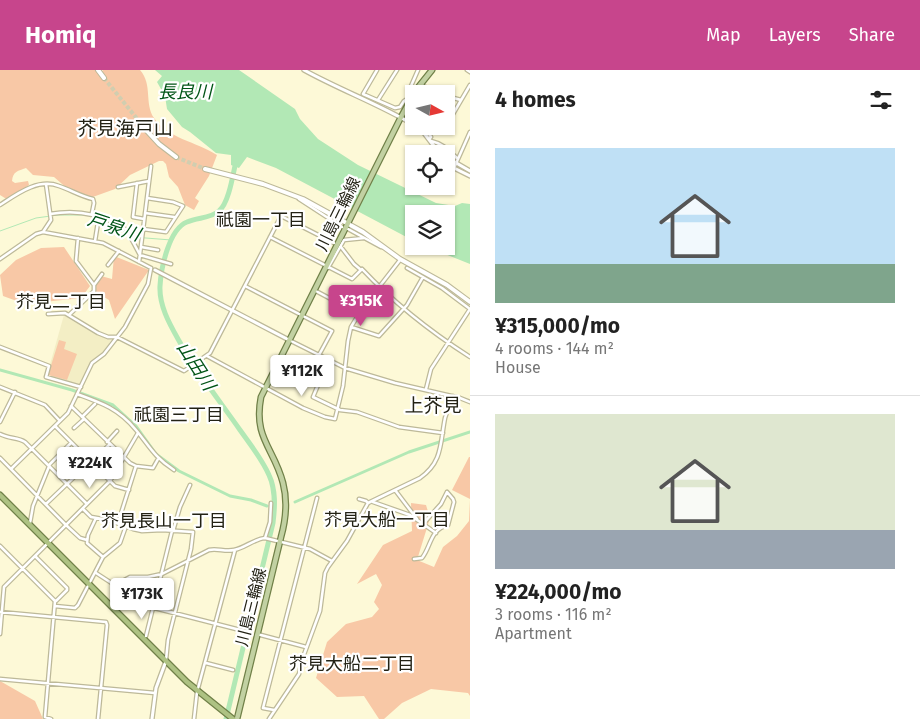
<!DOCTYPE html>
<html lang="en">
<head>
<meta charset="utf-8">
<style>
	:root { --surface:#fff; --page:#f6f6f6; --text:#222; --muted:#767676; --line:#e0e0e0; --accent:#c7458c }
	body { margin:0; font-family:"Fira Sans","Noto Sans JP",sans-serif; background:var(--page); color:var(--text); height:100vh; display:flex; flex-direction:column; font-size:19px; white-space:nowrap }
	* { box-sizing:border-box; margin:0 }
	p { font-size:16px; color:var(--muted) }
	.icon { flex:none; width:28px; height:28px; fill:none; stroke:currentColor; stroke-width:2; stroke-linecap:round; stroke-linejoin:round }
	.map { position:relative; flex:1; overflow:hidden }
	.side { display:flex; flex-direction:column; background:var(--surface); width:450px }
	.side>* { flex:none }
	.needle { width:32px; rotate:98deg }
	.fabs { position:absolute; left:405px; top:15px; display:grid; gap:10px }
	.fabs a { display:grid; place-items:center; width:50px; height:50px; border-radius:0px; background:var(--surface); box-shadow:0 1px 4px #0004; font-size:25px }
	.price { position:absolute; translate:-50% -42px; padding:0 11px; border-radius:5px; background:#fff; color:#222; font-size:16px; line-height:32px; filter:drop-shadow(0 1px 2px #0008) }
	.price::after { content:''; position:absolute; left:50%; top:30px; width:15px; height:11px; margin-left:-8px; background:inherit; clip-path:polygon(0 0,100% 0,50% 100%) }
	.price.active { background:var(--accent); color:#fff }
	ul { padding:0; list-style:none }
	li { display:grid; align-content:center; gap:10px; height:265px; padding:0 25px }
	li+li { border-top:1px solid var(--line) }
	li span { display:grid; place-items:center; height:155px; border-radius:0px; color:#555 }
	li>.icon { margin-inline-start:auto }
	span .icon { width:90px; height:90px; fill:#fffc; stroke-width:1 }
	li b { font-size:21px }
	h2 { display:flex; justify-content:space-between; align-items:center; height:60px; padding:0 25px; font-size:21px }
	header { display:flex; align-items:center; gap:30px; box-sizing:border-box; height:70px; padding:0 25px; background:var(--accent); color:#fff }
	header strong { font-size:24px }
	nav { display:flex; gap:28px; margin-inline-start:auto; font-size:18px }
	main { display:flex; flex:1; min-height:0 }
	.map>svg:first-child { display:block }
</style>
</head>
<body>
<header>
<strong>Homiq</strong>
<nav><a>Map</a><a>Layers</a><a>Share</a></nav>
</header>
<main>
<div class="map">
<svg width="470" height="649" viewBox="0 0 470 649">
	<rect width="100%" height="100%" fill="#fdf9d7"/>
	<path fill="#f3eec5" d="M64 245 88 259 111 270 103 284 91 291 81 313 78 315 47 305Z"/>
	<path fill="#f8c8a6" d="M0 0H98L101 3 103 0H140C153 15 144 33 154 48 167 68 197 72 217 85L209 106 195 128 199 131 194 140 185 135 178 117 169 107 166 94 163 91H159L130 105 115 119 90 128 80 127 69 120 54 107 33 105 26 98C18 101 13 101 12 111L15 113 28 111 29 115 8 130 0 125Z
		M64 177 90 216 81 228 25 234 3 226 0 205 16 190 41 178Z
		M114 186 149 200 115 249 109 230 92 220 101 206 112 209Z
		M59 270 66 272 64 279 77 284 67 310 48 305Z
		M469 387H470V429L452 420Z
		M470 430V626L468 623 431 619 402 633 384 649H379L364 626 337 627 316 608 327 572 346 554 372 547 379 539 374 532 382 515 376 504 357 514 383 475 412 461 411 433 426 435 430 448 417 490 434 497 443 477 457 466 469 451Z
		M0 611 35 631 43 649H0Z"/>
	<path fill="#b2e8b5" d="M155 0H239L295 39 300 49 318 69 358 95 436 133 455 136 462 133 470 134V194L425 176H446V144H414V171L276 98 247 87 239 98 231 95V85L216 83 190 62 182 57 167 39 165 26 157 12 162 6Z"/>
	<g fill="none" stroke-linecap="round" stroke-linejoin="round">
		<path stroke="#b2e8b5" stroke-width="1" d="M100 148 133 167 171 170
			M0 161 36 148 58 145H89"/>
		<path stroke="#b2e8b5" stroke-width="3" d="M0 300 72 320 113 335 136 356 156 384 179 401 230 426 251 430 267 436
			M295 432 409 382 470 362"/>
		<path stroke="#b2e8b5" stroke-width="5" d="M226 649 273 453C275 437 276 420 269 405 262 389 250 374 240 360 219 330 196 301 178 269 169 253 159 235 160 216 161 198 169 159 187 152 198 147 210 149 219 141 229 133 233 104 236 91"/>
		<path stroke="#d1ceb0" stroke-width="4" stroke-dasharray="4 2" stroke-linecap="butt" d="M104 8 147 61
			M176 87 205 99"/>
		<g stroke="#bdb999" stroke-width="5">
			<path id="minor" d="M377 0 363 24 395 38 400 37 404 31 407 29
				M467 0 470 2
				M421 15 441 24
				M411 16 418 0
				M446 26 461 30
				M378 30 397 0
				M412 32 414 33
				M446 42 452 44
				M424 56 431 67 429 69
				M426 56 433 60H444L446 56
				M446 56 470 15
				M431 71C444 74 449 81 458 89
				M454 98 470 62
				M137 113 133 147 144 149
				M118 117 149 111
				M299 129 342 157
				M0 135C17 124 38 108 59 116 71 120 80 126 93 129L94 133 92 143
				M145 143 174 147
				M50 144C72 140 95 143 115 153 126 158 129 164 142 166
				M143 159 166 162 183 136 173 132 147 128
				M348 159 381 177H383
				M43 162 51 150 46 114
				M132 164 131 168 140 185 171 194
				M270 167 352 209 362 199C394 233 431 262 470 287
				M78 168 76 191 94 215
				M95 171 99 146
				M141 177 158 180
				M341 177 354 194 361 200
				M0 189 36 164 43 162 103 173 151 198
				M139 192 151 96
				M108 195 119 181
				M328 198 344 170 364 168
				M407 198 442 218 470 239 431 299 426 319
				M245 216 332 261 319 285
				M314 220 346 237 351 233 362 239
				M48 244 65 243 98 263 108 267H117L184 301 210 283 281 146 334 173
				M69 245 94 221V215L102 204
				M351 257 379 266 407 235 423 207
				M289 270 345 298 395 313 460 328 470 332
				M0 277 49 296 46 307 81 317
				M207 286 303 338 325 347 335 349 343 316 348 271 351 257 362 239 400 190
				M278 295 318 315 313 327 340 340 357 342 399 357 443 363
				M0 317 45 335 60 351
				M77 324C102 333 119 339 136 360 150 377 154 387 174 400
				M71 336 130 393 136 396 153 398 158 389
				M82 347 95 334
				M0 352 15 322
				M55 356 115 416 129 420
				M74 358 84 349
				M0 364C9 369 18 367 25 372L87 434
				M107 372 117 361
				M0 388 66 455 80 468 87 470
				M91 393 109 375
				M11 399 68 343 92 293 104 284 125 257 148 214 151 198
				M395 420 417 449
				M359 429 366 431 368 433
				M373 432 410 445 436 463
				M271 433 270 452 265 468 310 479 332 491
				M46 434 90 392
				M83 439 91 447 108 450 133 459 142 461 162 460 193 462 191 479 168 570 166 590
				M96 448 88 465 87 473 103 487
				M30 453 33 436 50 394 71 373
				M118 453 136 396
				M173 461 180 437 190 415
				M0 476 55 531 45 647 51 649
				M35 486 67 518V520L56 531
				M414 489 422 488C431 477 430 459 448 455L454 432 453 429 447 422 441 434 423 454
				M96 503 113 514 119 513 130 507H148L162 504 209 480C217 478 225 482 234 480 245 478 254 469 265 468
				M140 507 135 533 244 561
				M55 536 75 538 78 535 103 487 120 473 126 456
				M0 542 106 552 107 555 98 649
				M0 564 4 517 110 411 138 363
				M257 564 306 577
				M146 566 172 461
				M206 593 233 600
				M0 609 155 623
				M274 640 263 638 317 428
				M194 649 197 622 235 480
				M269 649 299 604 302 590 320 541 325 503 328 497 347 471 368 433 420 408C443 392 440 373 445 348 447 341 450 333 453 326"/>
		</g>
		<g stroke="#bdb999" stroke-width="5.5">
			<path id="tertiary" d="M304 0C340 20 379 34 414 55
				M416 56 424 63 440 84
				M446 87 470 101
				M446 91 454 98 470 106
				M155 200 289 270
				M152 649 156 618 166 591"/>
		</g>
		<g stroke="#bdb999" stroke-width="6">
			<path id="secondary" d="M98 0 104 8
				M147 61 159 74 176 87
				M205 99 263 114 303 129 363 162 400 189 447 215 470 232"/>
		</g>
		<g stroke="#708048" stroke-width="7">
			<path id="primary" d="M237 649 281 467C286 449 288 432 283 413 274 378 253 368 261 327L401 47 416 20 432 0"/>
		</g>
		<g stroke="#708048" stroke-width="7">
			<path id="trunk" d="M0 425 187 612 233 649"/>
		</g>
		<use href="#minor" stroke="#fff" stroke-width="2.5"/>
		<use href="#tertiary" stroke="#fff" stroke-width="3"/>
		<use href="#secondary" stroke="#fff" stroke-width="4"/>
		<use href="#primary" stroke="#c2d1a2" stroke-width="4.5"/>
		<use href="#trunk" stroke="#aec283" stroke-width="4.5"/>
	</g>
	<g text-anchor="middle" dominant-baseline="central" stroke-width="4.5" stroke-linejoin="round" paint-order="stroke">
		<g font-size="16" fill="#232215" stroke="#fff">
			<text transform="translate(338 144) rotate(-64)">川島三輪線</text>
			<text transform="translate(251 537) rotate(-76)">川島三輪線</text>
		</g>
		<g font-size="18" font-style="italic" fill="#005416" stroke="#fff">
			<text x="185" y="22">長良川</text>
			<text transform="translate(114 157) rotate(18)">戸泉川</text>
			<text transform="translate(196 296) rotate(57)">山田川</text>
		</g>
		<g font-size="18" fill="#232215" stroke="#fff">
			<text x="261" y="150">祇園一丁目</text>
			<text x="61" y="232">芥見二丁目</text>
			<text x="179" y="345">祇園三丁目</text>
			<text x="387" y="450">芥見大船一丁目</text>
			<text x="164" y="451">芥見長山一丁目</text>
			<text x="352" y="594">芥見大船二丁目</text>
		</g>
		<g font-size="19" fill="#232215" stroke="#fff">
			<text x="125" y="58">芥見海戸山</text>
			<text x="433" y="335">上芥見</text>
		</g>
	</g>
</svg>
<div class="fabs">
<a><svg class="needle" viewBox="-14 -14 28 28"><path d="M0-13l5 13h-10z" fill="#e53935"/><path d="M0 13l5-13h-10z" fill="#767676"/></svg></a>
<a><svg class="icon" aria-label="locate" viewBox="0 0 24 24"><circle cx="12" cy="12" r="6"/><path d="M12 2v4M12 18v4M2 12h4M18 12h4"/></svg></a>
<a><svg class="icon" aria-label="layers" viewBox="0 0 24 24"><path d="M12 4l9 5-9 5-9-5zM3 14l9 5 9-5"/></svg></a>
</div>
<b class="price active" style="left:361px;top:257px">¥315K</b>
<b class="price" style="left:302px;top:327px">¥112K</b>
<b class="price" style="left:90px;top:419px">¥224K</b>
<b class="price" style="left:142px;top:550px">¥173K</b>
</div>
<section class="side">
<h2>4 homes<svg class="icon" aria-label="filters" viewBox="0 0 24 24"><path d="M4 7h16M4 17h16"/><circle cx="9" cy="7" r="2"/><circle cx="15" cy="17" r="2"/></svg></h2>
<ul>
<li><span style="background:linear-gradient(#bfe0f5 75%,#7fa58c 0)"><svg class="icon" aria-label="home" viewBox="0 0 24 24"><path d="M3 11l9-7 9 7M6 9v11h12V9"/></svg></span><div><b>¥315,000/mo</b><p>4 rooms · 144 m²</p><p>House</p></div></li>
<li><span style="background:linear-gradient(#dfe7d0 75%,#9aa5b1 0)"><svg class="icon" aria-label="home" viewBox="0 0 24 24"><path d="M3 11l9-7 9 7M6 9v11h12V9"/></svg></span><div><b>¥224,000/mo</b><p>3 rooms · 116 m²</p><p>Apartment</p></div></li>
</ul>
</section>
</main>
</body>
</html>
